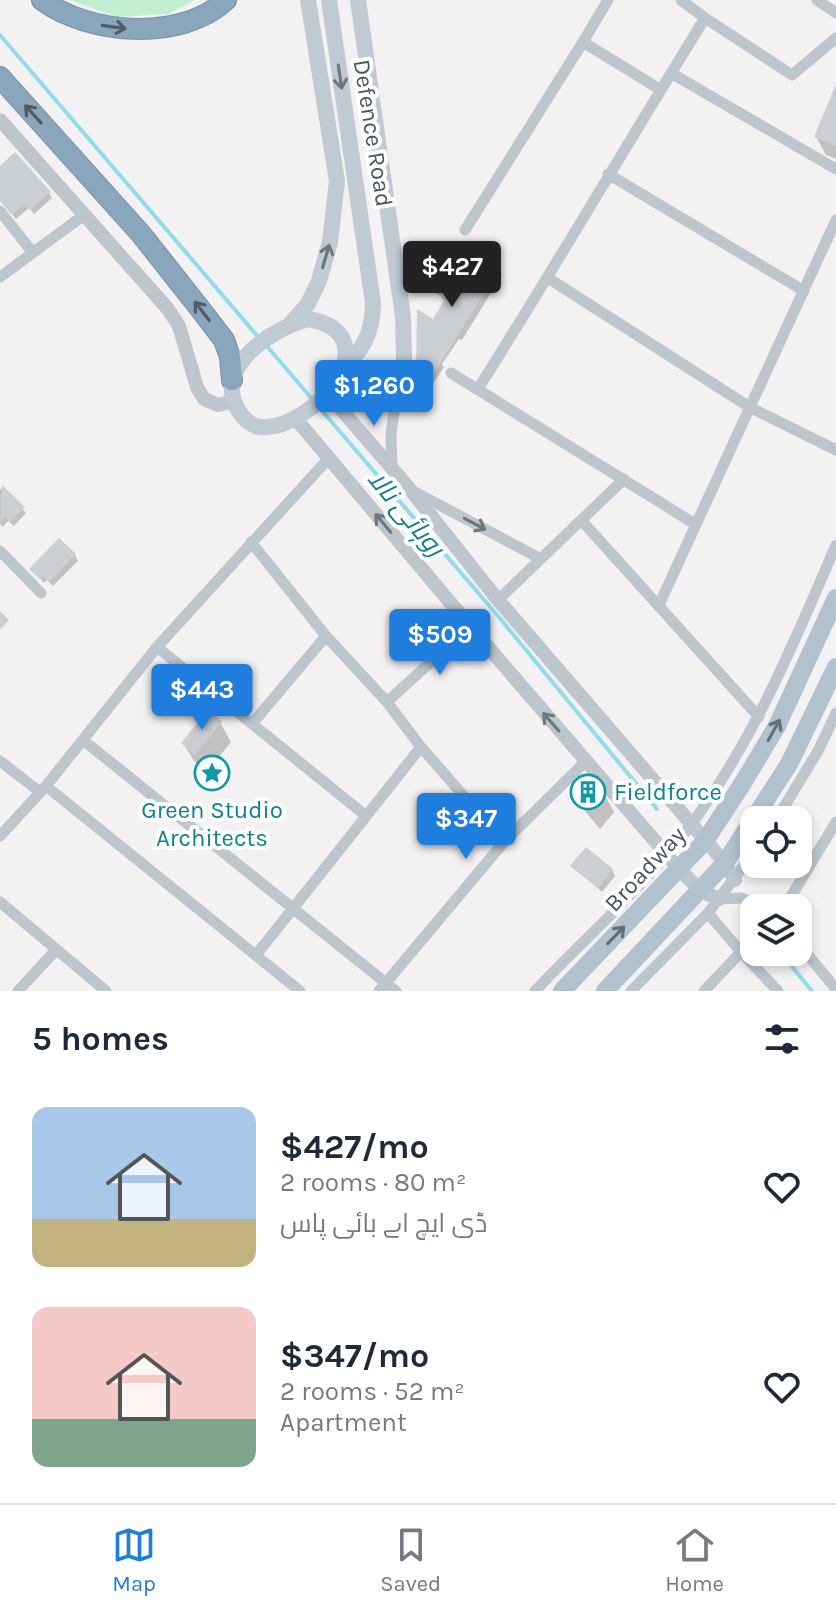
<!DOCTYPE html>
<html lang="en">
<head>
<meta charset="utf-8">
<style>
	:root { --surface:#fff; --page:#f6f6f7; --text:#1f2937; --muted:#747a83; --line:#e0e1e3; --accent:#1f7dde }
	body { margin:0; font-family:Karla,Cairo,sans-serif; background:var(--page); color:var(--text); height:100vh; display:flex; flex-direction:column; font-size:30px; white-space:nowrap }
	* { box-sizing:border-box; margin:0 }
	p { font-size:26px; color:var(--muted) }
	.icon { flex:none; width:44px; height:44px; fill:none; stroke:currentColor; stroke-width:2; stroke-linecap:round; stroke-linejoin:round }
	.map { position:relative; height:991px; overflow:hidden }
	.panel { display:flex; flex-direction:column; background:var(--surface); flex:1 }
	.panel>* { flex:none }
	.tools { position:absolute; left:740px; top:806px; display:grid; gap:16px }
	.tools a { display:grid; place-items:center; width:72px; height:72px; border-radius:16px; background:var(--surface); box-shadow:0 4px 12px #0003; font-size:40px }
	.price { position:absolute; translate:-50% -68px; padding:0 18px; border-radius:8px; background:var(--accent); color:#fff; font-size:26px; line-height:52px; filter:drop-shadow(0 2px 4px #0008) }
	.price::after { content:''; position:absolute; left:50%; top:48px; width:24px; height:18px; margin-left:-12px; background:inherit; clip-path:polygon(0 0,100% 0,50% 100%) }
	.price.current { background:#222; color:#fff }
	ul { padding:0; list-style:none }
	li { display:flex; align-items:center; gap:24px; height:200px; padding:0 32px }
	li span { display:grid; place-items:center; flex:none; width:224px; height:160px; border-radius:16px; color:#555 }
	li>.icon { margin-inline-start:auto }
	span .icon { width:96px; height:96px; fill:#fffc; stroke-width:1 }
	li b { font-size:34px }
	h2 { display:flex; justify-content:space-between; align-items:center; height:96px; padding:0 32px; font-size:34px }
	.tab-bar { display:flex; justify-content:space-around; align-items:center; height:112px; border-top:2px solid var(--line); background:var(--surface); font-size:22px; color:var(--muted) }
	.tab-bar a { display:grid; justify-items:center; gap:4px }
	.tab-bar .current { color:var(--accent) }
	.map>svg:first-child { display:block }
</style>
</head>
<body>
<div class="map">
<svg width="836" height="991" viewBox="0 0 836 991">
	<rect width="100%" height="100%" fill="#f3f1f1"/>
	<path fill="#c1eed0" d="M70 0H195L168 14 117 17Z"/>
	<path fill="#0003" d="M836 91V159L826 155 816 137Z
		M0 168 49 193 52 198 34 214 29 208 16 219 0 200Z
		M498 270 502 275 462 340 459 339 442 364 444 367 432 385 422 378 418 372 433 322 446 302 437 292Z
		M2 488 26 513 14 526 8 521 3 527 0 524V490Z
		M75 555 78 561 53 586 47 580 44 583 32 569Z
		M208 713 221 724 231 742 207 772 194 761 183 743Z
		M573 791 604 794 614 812 600 829 584 810Z
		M573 866 612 870 615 876 602 892Z"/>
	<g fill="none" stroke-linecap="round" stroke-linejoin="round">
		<path stroke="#90dcea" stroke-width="4" d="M0 35 260 339
			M266 345 312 399
			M318 406 504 623
			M503 622 657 809
			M742 914 754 927
			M780 952 812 991"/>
	</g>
	<path fill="#cbced3" d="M836 84V146L814 137Z
		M15 152 51 192 30 210 24 204 12 215 0 201V166Z
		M463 245 500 268 429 381 416 372 417 309 433 319 445 299 434 292Z
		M2 485 25 507 10 522 5 517 0 522Z
		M59 538 76 554 49 582 43 576 40 579 29 569Z
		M0 611 9 620 0 630Z
		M208 710 222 722 195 755 181 743Z
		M588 772 605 792 589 812 571 791Z
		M586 847 613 869 598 888 570 866Z"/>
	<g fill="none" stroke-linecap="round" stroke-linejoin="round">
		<g stroke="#7591a9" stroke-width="22">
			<path id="motorway" d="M42 0C90 35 181 42 226 0
				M0 77 141 234 201 310 224 340 230 357 232 380"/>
		</g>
		<path stroke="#bdc6cd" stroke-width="11" d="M681 0 705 18
			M817 0 836 13
			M583 42 608 0
			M671 73 836 169
			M608 174 804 291
			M0 211 33 253
			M465 230 583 42 661 90
			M0 277 84 215
			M548 278 751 408 836 450
			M451 373 695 524
			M478 389C555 267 629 141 705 18L792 75 836 38
			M392 468 391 434 397 391
			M413 491 541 559
			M582 521 759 717
			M251 542 326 636 387 702 421 747 504 842
			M0 551 41 593
			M498 600 624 479
			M659 605 836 220
			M157 647 365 815
			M387 702 470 626
			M252 724 326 636
			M83 740 396 991
			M0 761 40 792
			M46 786 300 991
			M776 820 818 751 836 713
			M0 836 46 786 157 647 329 458
			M719 899 742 898 761 908
			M0 902 106 991
			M784 908 836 822
			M798 943 836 989
			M741 952 778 991
			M256 955 421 747
			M18 991 56 950
			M379 991 504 842 585 762
			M535 991C587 936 644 887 690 826 754 740 794 643 836 545
			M631 991 708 913 754 852
			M704 991 741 952 708 913"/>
		<path stroke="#bdc6cd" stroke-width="14" d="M0 120 168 309 179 326 197 387 204 399 218 405 233 401
			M327 393 409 488 498 600 725 863 735 880
			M296 419 470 626 679 869 701 891 719 899"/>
		<path stroke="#bfcad3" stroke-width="16" d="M329 0 373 303C373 323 368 341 355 356L347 359
			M308 319C394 334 313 432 260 427 250 426 241 416 237 408 214 365 274 328 308 319Z
			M290 324 308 304 319 281 330 242 337 181 308 0
			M339 378 370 401 379 402 397 391 404 360 403 317 358 0"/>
		<path stroke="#b1c1ce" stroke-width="18" d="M562 991 705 841 741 786 777 726 836 598
			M605 991 725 863 789 764 836 667"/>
		<use href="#motorway" stroke="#8aa6bd" stroke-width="20"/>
	</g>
	<defs><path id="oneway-shaft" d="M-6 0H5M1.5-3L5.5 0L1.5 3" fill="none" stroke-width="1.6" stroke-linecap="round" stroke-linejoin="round" transform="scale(2)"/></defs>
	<g stroke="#505d67">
		<use href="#oneway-shaft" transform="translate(114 27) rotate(8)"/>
		<use href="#oneway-shaft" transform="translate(33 114) rotate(-132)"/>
		<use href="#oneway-shaft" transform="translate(202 311) rotate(-128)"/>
	</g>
	<g stroke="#6c7880">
		<use href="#oneway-shaft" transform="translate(340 77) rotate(82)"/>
		<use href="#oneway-shaft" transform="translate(326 256) rotate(-74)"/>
	</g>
	<g stroke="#6c777f">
		<use href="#oneway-shaft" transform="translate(383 523) rotate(-130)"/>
		<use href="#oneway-shaft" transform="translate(475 524) rotate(28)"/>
		<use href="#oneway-shaft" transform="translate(551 722) rotate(-131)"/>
	</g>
	<g stroke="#637079">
		<use href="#oneway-shaft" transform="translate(774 730) rotate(-61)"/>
		<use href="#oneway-shaft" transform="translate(616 935) rotate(-46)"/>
	</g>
	<defs>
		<g id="sight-ring" transform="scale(1.8)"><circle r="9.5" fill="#fff" stroke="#0f9aa8" stroke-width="1.5"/><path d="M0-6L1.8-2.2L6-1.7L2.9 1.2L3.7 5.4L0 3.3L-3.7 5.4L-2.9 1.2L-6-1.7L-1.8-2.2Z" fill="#0f9aa8"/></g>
		<g id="building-ring" transform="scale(1.8)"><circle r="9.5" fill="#fff" stroke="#0f9aa8" stroke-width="1.5"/><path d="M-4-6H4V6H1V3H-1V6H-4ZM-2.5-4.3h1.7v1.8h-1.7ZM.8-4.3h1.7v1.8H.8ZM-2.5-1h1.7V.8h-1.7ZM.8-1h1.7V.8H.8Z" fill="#0f9aa8"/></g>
	</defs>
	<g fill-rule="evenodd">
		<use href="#sight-ring" x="212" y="773"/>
		<use href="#building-ring" x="588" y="792"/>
	</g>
	<g text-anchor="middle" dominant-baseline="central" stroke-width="8" stroke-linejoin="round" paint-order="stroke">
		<g font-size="24" fill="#49555d" stroke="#fff">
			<text transform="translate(373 133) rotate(81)">Defence Road</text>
			<text transform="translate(645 869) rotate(-47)">Broadway</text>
		</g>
		<g font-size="24" fill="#0d838f" stroke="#fff" text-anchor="start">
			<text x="614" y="792">Fieldforce</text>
			<text x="212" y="810" text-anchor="middle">Green Studio<tspan x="212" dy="28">Architects</tspan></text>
		</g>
		<g font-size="26" font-style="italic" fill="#117e91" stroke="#fff">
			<text transform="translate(406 513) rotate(50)">روہائی نالا</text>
		</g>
	</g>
</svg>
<div class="tools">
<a><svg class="icon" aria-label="locate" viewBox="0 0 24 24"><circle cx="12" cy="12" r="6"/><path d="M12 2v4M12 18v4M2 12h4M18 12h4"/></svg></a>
<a><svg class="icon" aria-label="layers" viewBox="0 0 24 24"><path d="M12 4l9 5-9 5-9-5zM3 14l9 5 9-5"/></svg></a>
</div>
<b class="price current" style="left:452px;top:309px">$427</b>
<b class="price" style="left:374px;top:428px">$1,260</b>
<b class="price" style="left:440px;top:677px">$509</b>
<b class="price" style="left:202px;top:732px">$443</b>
<b class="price" style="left:466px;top:861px">$347</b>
</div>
<section class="panel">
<h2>5 homes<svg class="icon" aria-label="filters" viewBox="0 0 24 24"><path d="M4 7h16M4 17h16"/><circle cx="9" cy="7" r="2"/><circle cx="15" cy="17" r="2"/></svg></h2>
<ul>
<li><span style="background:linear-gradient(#a9c7e8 70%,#c2b280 0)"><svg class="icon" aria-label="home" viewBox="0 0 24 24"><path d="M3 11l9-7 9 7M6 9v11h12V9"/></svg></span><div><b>$427/mo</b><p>2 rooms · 80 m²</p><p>ڈی ایچ اے بائی پاس</p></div><svg class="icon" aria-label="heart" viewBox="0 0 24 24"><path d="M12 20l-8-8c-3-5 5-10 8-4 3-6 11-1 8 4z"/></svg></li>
<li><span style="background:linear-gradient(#f6c9c9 70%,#7fa58c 0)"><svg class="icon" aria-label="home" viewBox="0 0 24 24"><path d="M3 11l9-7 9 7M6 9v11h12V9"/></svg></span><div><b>$347/mo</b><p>2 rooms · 52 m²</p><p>Apartment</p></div><svg class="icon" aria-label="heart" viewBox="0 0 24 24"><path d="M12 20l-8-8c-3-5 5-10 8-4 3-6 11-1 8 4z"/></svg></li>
</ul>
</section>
<nav class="tab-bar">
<a class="current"><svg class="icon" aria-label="map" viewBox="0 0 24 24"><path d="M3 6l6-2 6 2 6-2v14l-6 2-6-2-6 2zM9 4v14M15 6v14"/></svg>Map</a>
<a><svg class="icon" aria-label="saved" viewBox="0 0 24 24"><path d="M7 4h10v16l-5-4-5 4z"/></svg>Saved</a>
<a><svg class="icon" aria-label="home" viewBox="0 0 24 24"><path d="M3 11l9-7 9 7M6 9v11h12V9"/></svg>Home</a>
</nav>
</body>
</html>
